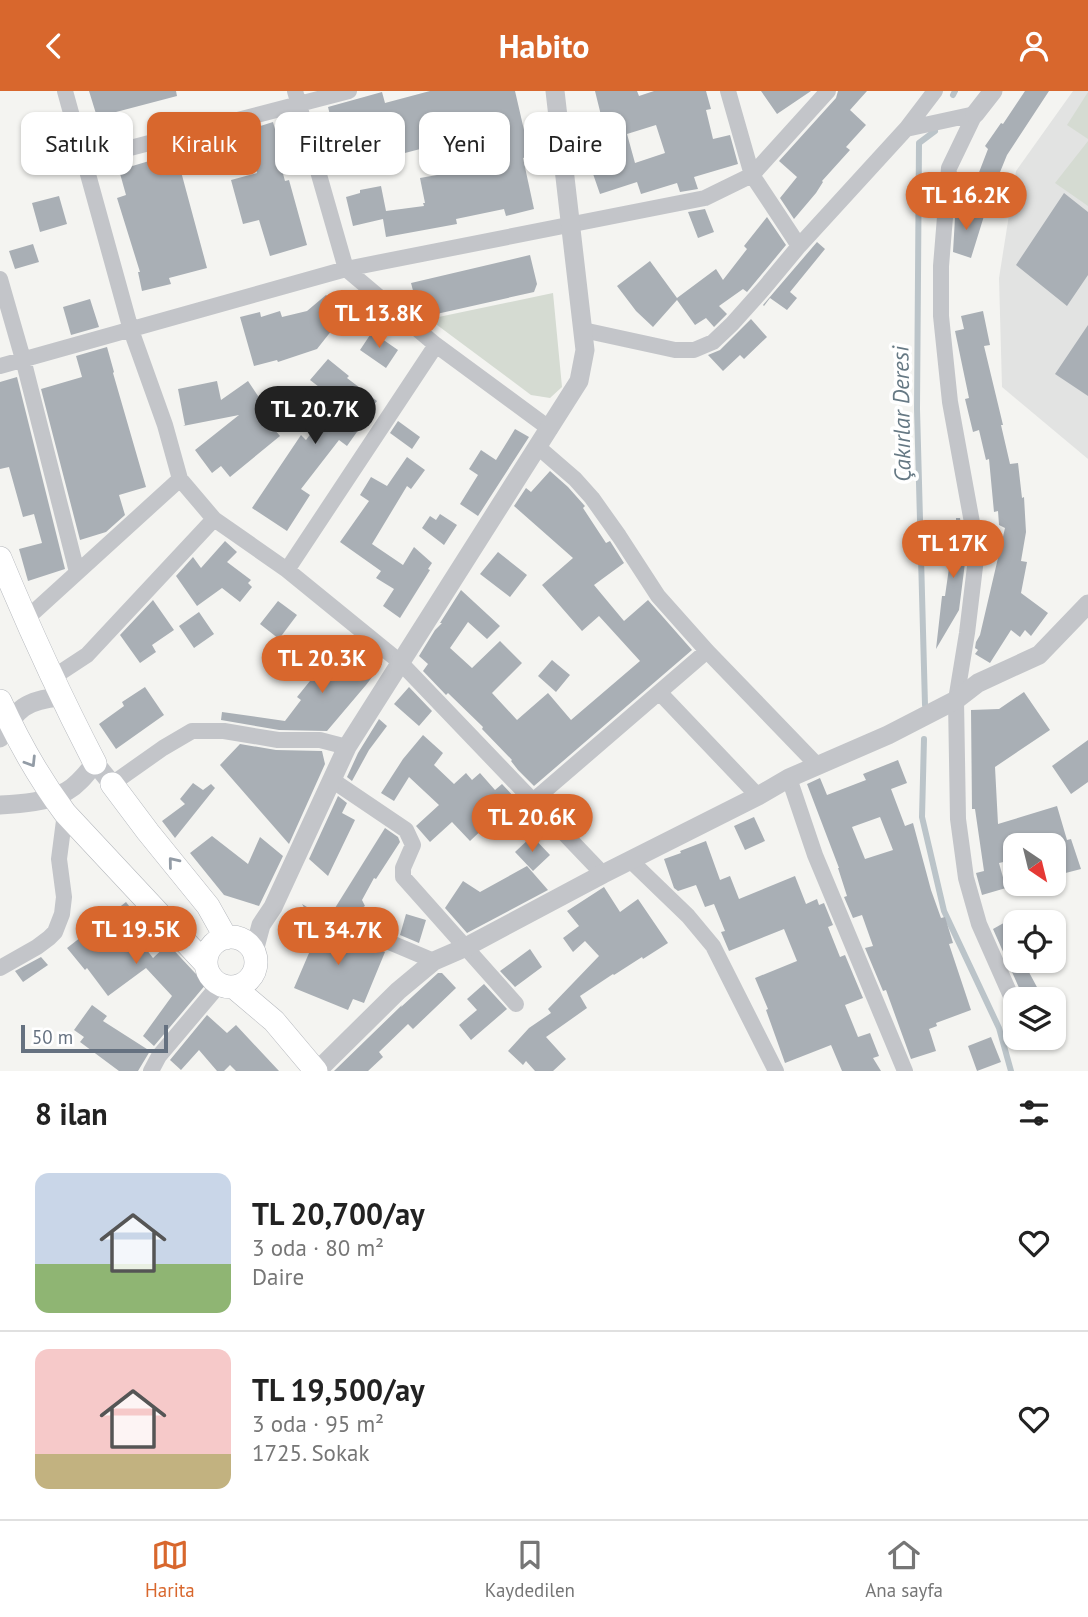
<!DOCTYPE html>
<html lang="tr">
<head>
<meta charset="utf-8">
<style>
	:root { --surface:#fff; --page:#f6f6f6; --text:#222; --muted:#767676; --line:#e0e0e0; --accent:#d8672d }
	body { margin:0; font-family:"PT Sans",sans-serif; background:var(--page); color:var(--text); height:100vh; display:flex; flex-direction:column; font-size:26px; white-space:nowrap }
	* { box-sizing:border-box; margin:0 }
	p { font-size:23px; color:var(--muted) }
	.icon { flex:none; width:38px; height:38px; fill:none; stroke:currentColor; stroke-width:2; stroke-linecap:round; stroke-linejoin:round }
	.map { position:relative; height:980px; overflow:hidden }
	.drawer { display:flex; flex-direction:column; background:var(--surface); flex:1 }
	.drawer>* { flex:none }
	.banner { position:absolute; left:21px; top:21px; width:700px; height:63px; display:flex; gap:14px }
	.needle { width:46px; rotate:145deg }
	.controls { position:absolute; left:1003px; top:742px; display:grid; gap:14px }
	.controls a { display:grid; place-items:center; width:63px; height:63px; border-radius:14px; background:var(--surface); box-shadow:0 2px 5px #0004; font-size:35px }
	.scale { position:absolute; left:21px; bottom:18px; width:147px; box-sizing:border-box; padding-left:7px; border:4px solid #657180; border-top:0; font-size:19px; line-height:24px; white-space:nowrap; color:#657180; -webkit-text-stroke:5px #fff; paint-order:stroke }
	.price { position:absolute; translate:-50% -60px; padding:0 16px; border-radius:24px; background:var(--accent); color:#fff; font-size:23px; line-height:46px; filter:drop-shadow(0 2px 4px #0008) }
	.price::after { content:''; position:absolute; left:50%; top:42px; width:21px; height:16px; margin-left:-10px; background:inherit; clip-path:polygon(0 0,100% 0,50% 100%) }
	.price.selected { background:#222; color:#fff }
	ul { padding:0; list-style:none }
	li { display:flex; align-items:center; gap:21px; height:175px; padding:0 35px }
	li+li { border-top:2px solid var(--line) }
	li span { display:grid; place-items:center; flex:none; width:196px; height:140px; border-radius:14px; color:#555 }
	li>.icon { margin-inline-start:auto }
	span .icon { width:84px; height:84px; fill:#fffc; stroke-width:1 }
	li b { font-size:30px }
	h2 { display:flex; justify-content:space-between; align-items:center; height:84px; padding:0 35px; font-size:30px }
	.pill { padding:0 24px; border-radius:14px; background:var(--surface); box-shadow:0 2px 5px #0004; font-size:24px; line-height:63px }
	.pill.selected { background:var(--accent); color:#fff }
	header { display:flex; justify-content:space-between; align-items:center; height:91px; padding:0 35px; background:var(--accent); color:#fff; font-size:32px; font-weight:600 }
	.tabs { display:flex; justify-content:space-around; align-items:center; height:98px; border-top:2px solid var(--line); background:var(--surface); font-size:19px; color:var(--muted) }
	.tabs a { display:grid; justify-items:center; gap:4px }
	.tabs .selected { color:var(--accent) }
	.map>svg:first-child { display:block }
</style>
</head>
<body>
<header><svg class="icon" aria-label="back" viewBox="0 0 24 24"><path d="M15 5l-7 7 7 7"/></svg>Habito<svg class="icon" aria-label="person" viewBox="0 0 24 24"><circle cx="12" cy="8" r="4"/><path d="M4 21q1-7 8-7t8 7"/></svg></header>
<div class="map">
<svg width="1088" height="980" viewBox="0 0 1088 980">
	<rect width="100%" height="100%" fill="#f4f4f1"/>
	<path fill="#e2e3e2" d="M1073 0H1088V368L1002 296 999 187 1016 80Z"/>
	<path fill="#d5dbd2" d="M1088 1V48L1067 34Z
		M1088 50V115L1055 92Z
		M553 202 562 296 550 307 531 304 429 228Z"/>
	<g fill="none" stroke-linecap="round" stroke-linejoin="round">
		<path stroke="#bbc4c9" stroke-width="6" d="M953 4 955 0
			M925 614 917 318 919 52 935 40
			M924 648 922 726 944 820 999 937 1011 980"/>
	</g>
	<path fill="#a9afb5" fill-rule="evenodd" d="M89 0H176L177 5 97 26Z
		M430 0H515L530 65 523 67 534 118 506 125 504 118 456 128 457 133 386 146 383 128 353 135 346 106 360 102V99L381 95 386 120 424 115 423 112H425L420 87 454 81 447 51 382 68 374 39 371 40 369 31 334 40 328 16 382 1 385 12Z
		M595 0H637L639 5 654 0H706L711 18 706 19 713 48 730 44 738 73 694 86 698 98 680 101 677 92 641 103 637 91 600 103 592 80 613 73ZM656 34 665 62 635 72 627 43Z
		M761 0H811L777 23Z
		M838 0H867L850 19 866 34 846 56 850 59 822 90 823 91 816 102 794 128 780 107 797 86 779 70 836 7Z
		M1025 0H1049L1007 64 996 91 978 84 988 58 985 55 1001 32 1003 33Z
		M273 31 280 56 276 57 285 90 289 89 307 154 270 165 259 129 243 133 231 89 257 82 244 40Z
		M176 62 207 177 169 187 171 193 142 200 138 181H140L117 107 126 104 119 79Z
		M1064 102 1088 121V184L1067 215 1016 174Z
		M59 105 67 133 40 141 32 112Z
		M958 117 984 125 971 167 953 161 955 127Z
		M705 118 714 141 698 147 688 121Z
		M767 126 786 154 747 201 743 198 719 215 727 223 714 236 706 227 695 234 677 209 653 236 636 220 617 195 650 170 677 207 716 178 723 189 747 158 744 155Z
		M817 151 825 158 790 201 797 207 787 219 770 207 764 215 763 214Z
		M33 153 39 171 15 178 9 160Z
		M530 164 537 193 534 201 432 224 416 211 411 192Z
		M326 204 355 224 345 240 336 234 317 258 278 271 277 269 254 275 240 226 260 221 261 226 280 220 282 226 307 220Z
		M90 208 99 236 71 244 63 216Z
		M983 220 990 254 984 255 1003 334H1001L1010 373 1018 372 1022 407 1024 406 1026 441 1021 470 1027 471 1021 502 1048 522 1031 545 1025 539 1020 546 1011 539 990 572 975 563 978 559 975 557 976 551 980 544 1005 437 999 434 998 420 994 421 989 368 986 369 979 339 973 341 965 308 969 307 955 240 964 238 961 225Z
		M751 228 767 246 744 268 740 264 723 280 708 264 720 259Z
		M1088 234V305L1055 283Z
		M372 241 398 259 386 277 360 259Z
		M107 256 114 281 113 282 146 396 119 404 125 424 106 441 80 449 41 298 82 286 76 265Z
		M328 268 349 285 347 287 377 310 362 330 364 331 347 355 339 349 301 398 310 404 287 440 252 417 301 344 306 349 336 309 310 289Z
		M17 286 65 478 28 490 19 458 42 452 34 423 23 426 9 376 0 378V291Z
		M217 290 221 309 248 290 262 311 255 316 280 345 230 386 221 375 212 382 195 359 239 324 183 335 185 334 178 298Z
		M398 330 420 346 412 358 390 342Z
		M515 338 529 346 478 425 460 413 478 384 469 378 481 359 496 369Z
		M407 366 425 379 411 398 407 395 372 453 403 474 414 456 432 472 428 478 430 479 400 527 383 515 394 498 376 487 381 480 340 451 369 410 360 404 371 386 387 395Z
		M550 380 568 396 584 414 585 415 583 417 606 452 610 450 624 472 594 494 624 530 648 509 692 559 534 695 518 679 511 670 512 669 482 638 483 636 448 602 446 604 423 580 428 573 419 565 435 539 442 532H440L461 499 500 535 487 548 468 531 450 557 472 577 500 550 522 572 492 602 517 629 548 602 571 629 640 570 599 525 582 540 542 494 573 467 514 415 526 397 531 401Z
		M440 423 457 434 444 454 422 437 430 425 436 429Z
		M956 427H960L966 464 959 519 936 558 942 505H945L953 449H949L948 431H956Z
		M225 450 237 461 227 471 251 489 248 492 252 496 240 511 222 497 197 515 176 485 193 466 201 477Z
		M498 461 527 484 510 506 480 483Z
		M153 509 174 539 152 554 156 561 140 572 120 544Z
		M278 510 297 524 279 548 260 533Z
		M199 521 214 543 194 557 179 535Z
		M353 553 382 573 366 594 327 640 279 639 221 629 222 621 285 630 301 609 297 606 327 569 335 578Z
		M552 569 570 584 556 601 538 585Z
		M145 596 164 624 116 658 99 633 124 615 122 611Z
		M409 596 432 620 419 635 394 613Z
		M1024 601 1050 639 995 676 998 733 1057 715 1067 749 1071 748 1081 778 1054 785V754H1006L1008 770 999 772 1006 797 982 804 976 782 984 780 975 718H972L971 619 999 618Z
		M379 628 387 635 369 659 352 690 347 686 358 662Z
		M423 644 443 662 434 674 454 693 466 682 472 689 480 682 495 699 502 693 517 709 508 718 506 716 470 750 452 731 430 751 416 735 439 714 409 686 394 710 381 702 403 668Z
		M1088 649V691L1071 703 1052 675Z
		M240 653 276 659 322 660 325 673 289 753 220 674Z
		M898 669 907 692 891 698 905 735 913 732 931 799 941 827 945 826 953 852 949 853 971 919 936 932 937 935 929 938 936 960 911 968 886 899 883 900 865 857 873 855 862 824 853 827 844 806 847 805 838 777H839L807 693 820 687 827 704 866 689 863 683ZM880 726 893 759 865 768 852 736Z
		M193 692 203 699 211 693 215 697 175 747 162 730 185 713 180 708Z
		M338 705 347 712 342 722 355 729 328 785 309 768Z
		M754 726 765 750 745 759 734 735Z
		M385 737 398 746 400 751 376 788 374 787 362 809 365 815 351 824 335 817Z
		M212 745 248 773 260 746 283 765 259 815 224 804 190 762Z
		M532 745 550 764 533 780 515 761Z
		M706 750 720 789 730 785 739 808 795 785 806 813 817 808 819 814 824 812 833 834 828 836 840 866 845 864 863 907 845 914 858 946 870 942 879 965 873 967 881 980H842L831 954 785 972 766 919 768 918 755 887 797 870 784 838 729 860 721 841 725 840 714 813 705 816 696 794 678 800 674 797 664 768 681 762 680 760Z
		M527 775 548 799 467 842 445 817 463 790 480 801Z
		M604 796 620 821 638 808 668 852 643 868 642 866 614 884 613 883 580 905 587 917 546 946 566 968 553 980H535L526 970 523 974 508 960 529 937 551 922 548 918 599 865 585 850 573 861 563 847 579 835 567 820Z
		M126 811 143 833 133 841 153 867 168 853 195 882 207 892 154 955 143 945 172 905 146 877 108 905 87 877 85 879 67 857Z
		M302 813 322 825 323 833 328 837 385 861 364 912 353 908 348 919 294 897 318 841Z
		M406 823 426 829 419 852 400 844Z
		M1009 829 1015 840V870H1023L1038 898 1020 908V899L993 838Z
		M530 858 542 876 515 896 500 880Z
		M41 866 48 874 23 891 15 880Z
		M438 882H442L456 897 413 938 408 933 379 961 383 966 368 980H334L402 914 401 916Z
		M484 893 507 918 471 949 459 934 477 919 467 908Z
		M92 914 107 925 103 930 150 960 138 980H119L80 951 84 946 74 939Z
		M207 924 227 942 236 934 279 980H236L230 974 224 980H217L199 959 181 979 170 969Z
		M991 946 1001 971 977 980 968 955Z"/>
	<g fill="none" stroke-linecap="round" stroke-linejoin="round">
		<g stroke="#b5b8bd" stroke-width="24">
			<path id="secondary" d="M0 467C29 537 60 605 95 672
				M0 610C18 650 39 687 65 722L205 872
				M112 693 148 741 208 815 226 847
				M206 871a25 25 0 1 1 50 0a25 25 0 1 1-50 0Z
				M235 897 274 930 316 980"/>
		</g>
		<path stroke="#c3c5c9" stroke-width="16" d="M65 0 131 239 165 334 180 388 214 428 287 479 400 571 603 783
			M295 0 346 178 436 254 550 338
			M728 0 752 84 799 155
			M975 23 949 77 941 175V225L950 311 977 459 967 542 956 609 958 728 966 787 979 833 1010 903
			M906 38 975 23
			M84 69 349 0
			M0 188 23 268 77 481
			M583 239 675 259H694L713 251 732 233 765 196 799 155 906 38 935 0
			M0 275 346 178 705 107 752 84 828 0
			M538 356 575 388 592 407 619 445 658 505 707 560 817 674
			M287 479 436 254
			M25 529 180 388
			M52 587 87 564 214 428
			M660 602 758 705
			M789 687 815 764 905 980
			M332 689 406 739 413 754 403 777V786L516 913
			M112 693 163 657 192 640H224L278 649H320L347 656
			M534 709 707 560
			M631 770 688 825 713 855 776 980
			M332 827 434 870
			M0 877 37 856 49 847 55 841 62 823 64 806 59 768 65 722
			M151 980 159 965 219 894"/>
		<path stroke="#c3c5c9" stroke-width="19" d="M975 23 993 0
			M0 647C16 617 27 609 60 606
			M0 714C21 713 48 711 67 700 79 693 87 682 95 672L112 693
			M254 860 261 834 273 816 347 656 579 290 585 259 555 0
			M317 980 398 900 434 870 464 857 603 783 758 705 789 687 888 644 956 609 978 592 1039 564 1088 513"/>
		<use href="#secondary" stroke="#fff" stroke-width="23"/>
	</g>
	<defs><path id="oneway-chevron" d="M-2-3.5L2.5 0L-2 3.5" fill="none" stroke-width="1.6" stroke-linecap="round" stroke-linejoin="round" transform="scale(1.75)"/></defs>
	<g stroke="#939ca6">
		<use href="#oneway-chevron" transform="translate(31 671) rotate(58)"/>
		<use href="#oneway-chevron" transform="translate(173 771) rotate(-129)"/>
	</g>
	<g text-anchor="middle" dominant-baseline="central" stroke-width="7" stroke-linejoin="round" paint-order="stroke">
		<g font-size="23" font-style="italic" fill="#667984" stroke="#fff">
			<text transform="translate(901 323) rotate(-91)">Çakırlar Deresi</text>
		</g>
	</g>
</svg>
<div class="controls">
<a><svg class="needle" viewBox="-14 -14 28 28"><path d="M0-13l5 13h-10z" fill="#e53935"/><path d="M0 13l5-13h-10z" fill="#767676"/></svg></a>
<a><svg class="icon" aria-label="locate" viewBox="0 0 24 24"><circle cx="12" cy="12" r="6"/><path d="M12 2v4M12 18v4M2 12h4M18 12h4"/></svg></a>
<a><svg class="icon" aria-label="layers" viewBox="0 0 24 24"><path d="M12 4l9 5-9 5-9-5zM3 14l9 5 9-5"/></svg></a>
</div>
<div class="scale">50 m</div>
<b class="price" style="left:966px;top:141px">TL 16.2K</b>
<b class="price" style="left:379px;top:259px">TL 13.8K</b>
<b class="price selected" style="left:315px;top:355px">TL 20.7K</b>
<b class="price" style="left:953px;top:489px">TL 17K</b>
<b class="price" style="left:322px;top:604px">TL 20.3K</b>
<b class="price" style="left:532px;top:763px">TL 20.6K</b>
<b class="price" style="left:136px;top:875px">TL 19.5K</b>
<b class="price" style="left:338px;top:876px">TL 34.7K</b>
<div class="banner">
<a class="pill">Satılık</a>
<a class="pill selected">Kiralık</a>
<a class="pill">Filtreler</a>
<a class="pill">Yeni</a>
<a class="pill">Daire</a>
</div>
</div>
<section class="drawer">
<h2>8 ilan<svg class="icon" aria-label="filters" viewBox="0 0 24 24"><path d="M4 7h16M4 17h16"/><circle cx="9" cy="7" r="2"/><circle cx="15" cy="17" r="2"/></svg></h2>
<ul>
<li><span style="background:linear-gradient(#c9d6e8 65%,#8fb573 0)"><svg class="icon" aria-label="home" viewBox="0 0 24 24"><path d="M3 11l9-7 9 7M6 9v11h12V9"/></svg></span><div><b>TL 20,700/ay</b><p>3 oda · 80 m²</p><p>Daire</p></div><svg class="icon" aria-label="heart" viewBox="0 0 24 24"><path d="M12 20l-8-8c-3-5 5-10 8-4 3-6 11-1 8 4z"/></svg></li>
<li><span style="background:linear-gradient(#f6c9c9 75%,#c2b280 0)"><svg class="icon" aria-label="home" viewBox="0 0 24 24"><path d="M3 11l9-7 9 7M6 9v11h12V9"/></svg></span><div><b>TL 19,500/ay</b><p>3 oda · 95 m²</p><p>1725. Sokak</p></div><svg class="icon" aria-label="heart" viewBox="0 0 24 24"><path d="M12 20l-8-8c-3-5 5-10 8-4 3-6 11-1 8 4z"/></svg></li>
</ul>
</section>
<nav class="tabs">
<a class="selected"><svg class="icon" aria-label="map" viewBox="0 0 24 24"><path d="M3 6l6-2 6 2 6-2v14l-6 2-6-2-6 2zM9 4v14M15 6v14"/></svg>Harita</a>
<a><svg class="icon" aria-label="saved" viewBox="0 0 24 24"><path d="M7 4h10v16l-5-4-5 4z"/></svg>Kaydedilen</a>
<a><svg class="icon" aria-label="home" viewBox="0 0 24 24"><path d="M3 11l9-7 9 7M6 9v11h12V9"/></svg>Ana sayfa</a>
</nav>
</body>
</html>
